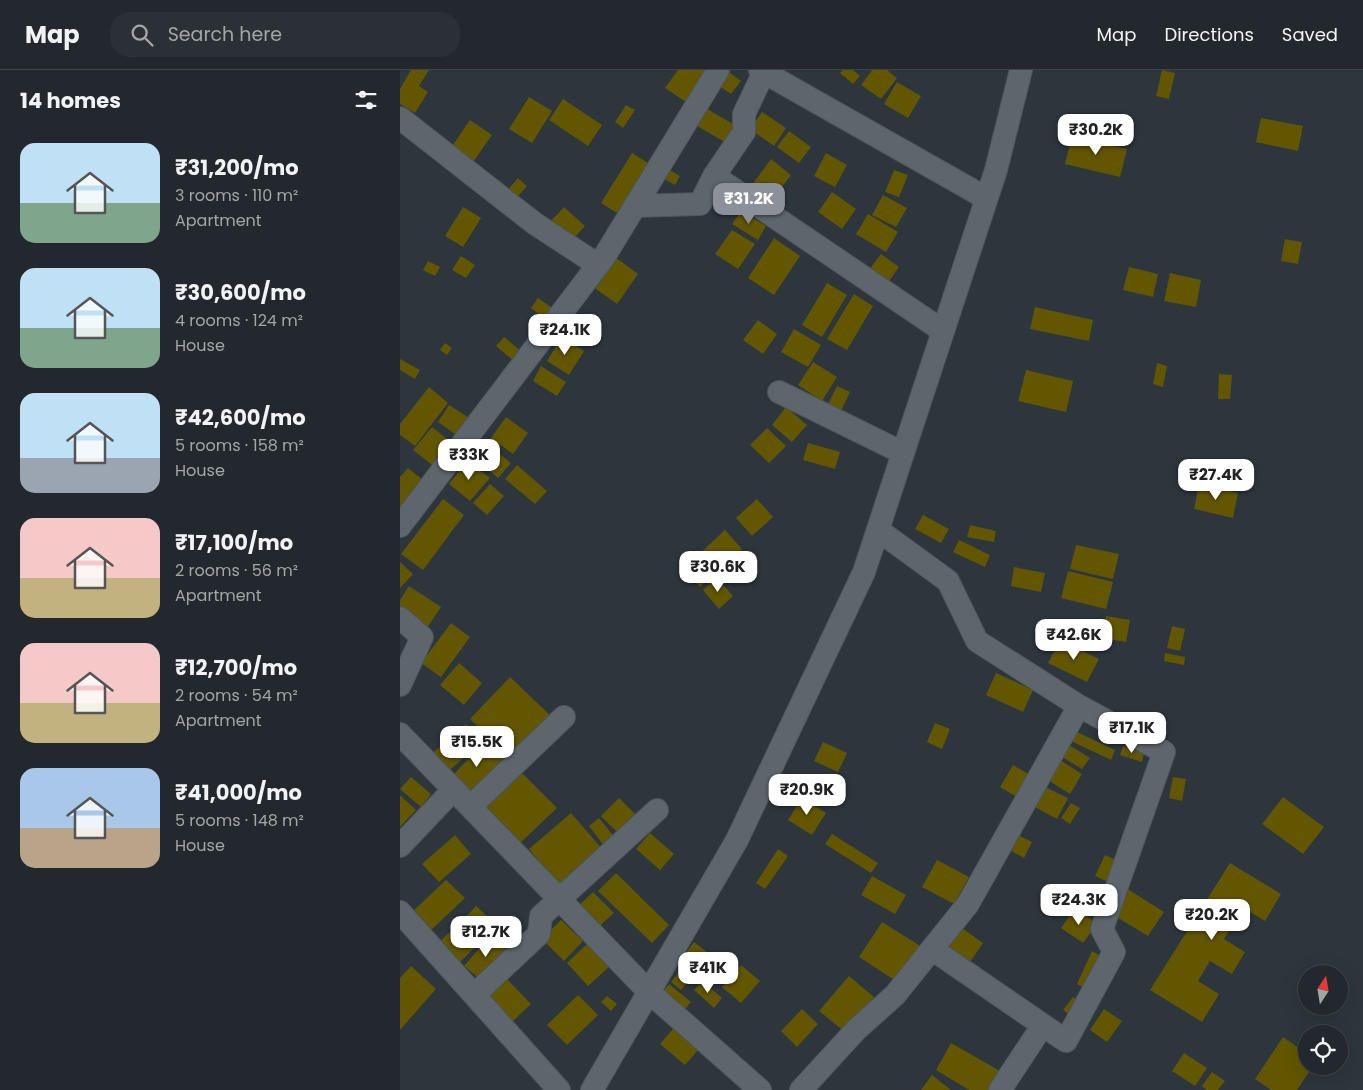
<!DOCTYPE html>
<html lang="en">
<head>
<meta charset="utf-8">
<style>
	:root { --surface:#22282d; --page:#2a3035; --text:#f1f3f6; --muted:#a2a6aa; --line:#3f4449; --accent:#8c9099 }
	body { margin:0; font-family:Poppins,sans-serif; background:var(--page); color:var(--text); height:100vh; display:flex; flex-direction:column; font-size:19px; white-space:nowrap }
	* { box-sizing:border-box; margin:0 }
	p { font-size:16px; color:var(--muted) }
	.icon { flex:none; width:28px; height:28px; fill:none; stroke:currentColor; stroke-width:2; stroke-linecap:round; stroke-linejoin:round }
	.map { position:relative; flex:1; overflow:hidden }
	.drawer { display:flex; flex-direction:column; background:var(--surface); width:400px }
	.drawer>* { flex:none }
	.needle { width:32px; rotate:12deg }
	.tools { position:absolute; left:898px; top:895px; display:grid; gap:10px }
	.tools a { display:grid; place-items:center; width:50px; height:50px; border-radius:50%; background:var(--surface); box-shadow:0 5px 20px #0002,0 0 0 1px var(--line); font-size:25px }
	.price { position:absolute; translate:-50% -42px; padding:0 11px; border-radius:10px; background:#fff; color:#222; font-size:16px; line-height:32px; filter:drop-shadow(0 1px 2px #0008) }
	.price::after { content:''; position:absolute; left:50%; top:30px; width:15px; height:11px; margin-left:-8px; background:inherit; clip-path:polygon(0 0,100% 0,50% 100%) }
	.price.active { background:var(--accent); color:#fff }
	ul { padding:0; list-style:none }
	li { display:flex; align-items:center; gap:15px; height:125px; padding:0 20px }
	li span { display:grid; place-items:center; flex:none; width:140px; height:100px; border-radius:15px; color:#555 }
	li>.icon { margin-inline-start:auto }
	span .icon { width:60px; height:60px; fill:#fffc; stroke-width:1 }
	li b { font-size:21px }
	h2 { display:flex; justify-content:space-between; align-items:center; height:60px; padding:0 20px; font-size:21px }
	header { display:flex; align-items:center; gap:30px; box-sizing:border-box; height:70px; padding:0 25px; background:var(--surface); border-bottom:1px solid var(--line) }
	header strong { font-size:24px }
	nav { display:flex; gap:28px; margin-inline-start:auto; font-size:18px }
	.search { width:350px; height:45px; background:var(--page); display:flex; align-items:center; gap:12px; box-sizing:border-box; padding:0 18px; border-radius:20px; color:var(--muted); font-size:19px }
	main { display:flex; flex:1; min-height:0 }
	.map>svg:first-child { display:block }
</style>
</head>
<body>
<header>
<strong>Map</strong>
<div class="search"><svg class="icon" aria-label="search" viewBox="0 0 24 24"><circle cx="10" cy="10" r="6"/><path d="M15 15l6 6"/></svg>Search here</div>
<nav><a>Map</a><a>Directions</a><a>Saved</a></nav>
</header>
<main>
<section class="drawer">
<h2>14 homes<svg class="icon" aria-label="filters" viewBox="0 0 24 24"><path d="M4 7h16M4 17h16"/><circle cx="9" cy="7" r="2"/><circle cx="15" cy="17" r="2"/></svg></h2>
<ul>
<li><span style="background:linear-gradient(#bfe0f5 60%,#7fa58c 0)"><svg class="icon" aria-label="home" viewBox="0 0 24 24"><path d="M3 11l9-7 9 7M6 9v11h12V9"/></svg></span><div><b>₹31,200/mo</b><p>3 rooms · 110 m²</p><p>Apartment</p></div></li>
<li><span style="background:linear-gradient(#bfe0f5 60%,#7fa58c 0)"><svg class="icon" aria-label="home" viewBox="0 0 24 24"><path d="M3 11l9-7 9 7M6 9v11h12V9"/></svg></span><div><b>₹30,600/mo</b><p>4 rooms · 124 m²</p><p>House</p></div></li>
<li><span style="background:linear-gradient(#bfe0f5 65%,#9aa5b1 0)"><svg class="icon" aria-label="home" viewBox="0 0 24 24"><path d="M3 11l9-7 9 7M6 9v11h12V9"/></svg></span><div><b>₹42,600/mo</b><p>5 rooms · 158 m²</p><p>House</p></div></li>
<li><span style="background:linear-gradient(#f6c9c9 60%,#c2b280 0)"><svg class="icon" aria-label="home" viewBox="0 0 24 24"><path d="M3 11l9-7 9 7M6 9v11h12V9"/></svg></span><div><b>₹17,100/mo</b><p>2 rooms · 56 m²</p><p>Apartment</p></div></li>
<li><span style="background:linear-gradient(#f6c9c9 60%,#c2b280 0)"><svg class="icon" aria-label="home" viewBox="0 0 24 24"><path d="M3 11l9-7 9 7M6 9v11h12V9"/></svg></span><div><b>₹12,700/mo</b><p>2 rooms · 54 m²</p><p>Apartment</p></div></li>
<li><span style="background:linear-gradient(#a9c7e8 60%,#b9a48a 0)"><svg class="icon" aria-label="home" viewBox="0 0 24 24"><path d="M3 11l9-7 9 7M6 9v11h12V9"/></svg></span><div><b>₹41,000/mo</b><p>5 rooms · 148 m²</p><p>House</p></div></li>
</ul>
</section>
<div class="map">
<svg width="963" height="1020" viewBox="0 0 963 1020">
	<rect width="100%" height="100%" fill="#2d363c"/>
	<path fill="#625600" d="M11 0H29L19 16 28 22 15 43 0 34V19Z
		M278 0H313L289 34 265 18Z
		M443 0H453L460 6 453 14 440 3Z
		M472 0H487L497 8 481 29 461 15Z
		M762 0 775 3 769 29 756 26Z
		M329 2 341 11 331 24 319 16Z
		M497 12 521 26 508 48 484 34Z
		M129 27 152 41 132 73 109 59Z
		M163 29 202 55 188 76 149 50Z
		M226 35 235 40 223 58 215 52Z
		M304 37 338 57 328 74 294 54Z
		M362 42 386 58 374 76 350 59Z
		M861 48 903 56 898 81 856 72Z
		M70 50 92 65 71 95 50 79Z
		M389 61 411 77 399 93 377 77Z
		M672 66 727 79 720 107 665 94Z
		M232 83 253 96 222 146 201 133Z
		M426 83 447 95 435 117 414 106Z
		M371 89 391 105 369 134 349 119Z
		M270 100 280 106 275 115 264 109Z
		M494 100 508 105 499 127 485 122Z
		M118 108 127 116 113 132 106 122Z
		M432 122 456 139 442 159 418 142Z
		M483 125 507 138 496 157 472 145Z
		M63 137 81 148 63 177 45 166Z
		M164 137 185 156 172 170 151 151Z
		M341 141 366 156 358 170 332 154Z
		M468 144 498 162 486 182 456 164Z
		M332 160 355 174 338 199 315 184Z
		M374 168 400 186 374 225 348 208Z
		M885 169 902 172 898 194 881 191Z
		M481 184 499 197 485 217 466 204Z
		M61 186 75 195 66 208 52 200Z
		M215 187 238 204 217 234 193 217Z
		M28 191 40 197 35 206 23 200Z
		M729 197 758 204 753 227 723 220Z
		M770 203 801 210 796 237 764 231Z
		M427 213 447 225 422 267 402 255Z
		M454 224 473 236 447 280 427 269Z
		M138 228 158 242 148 251 131 238Z
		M635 237 693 250 689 271 630 259Z
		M358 250 377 264 363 284 343 270Z
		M394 259 421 275 408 297 381 282Z
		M104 267 123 283 115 292 96 276Z
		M162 267 184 281 169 305 147 291Z
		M45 273 52 278 47 285 40 280Z
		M0 289 20 300 15 309 0 300Z
		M413 292 437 307 422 331 398 315Z
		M757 293 767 296 763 317 753 314Z
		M141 296 166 312 157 326 133 311Z
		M626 300 673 311 666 342 618 331Z
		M819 304 832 305 830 329H818Z
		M437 316 450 322 438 347 425 340Z
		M29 317 48 333 15 376 0 365V354Z
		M49 335 74 351 62 369 38 352Z
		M386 337 407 355 392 372 372 355Z
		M106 347 128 363 113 384 91 368Z
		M32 357 56 376 37 399 13 380Z
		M367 358 386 376 369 393 350 375Z
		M84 371 111 393 98 408 72 386Z
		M408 373 440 382 435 399 403 390Z
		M68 390 90 408 70 431 49 414Z
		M117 395 147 421 135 434 105 409Z
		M8 398 28 414 0 447V407Z
		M90 414 104 426 87 445 73 433Z
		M799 414 838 423 833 448 794 439Z
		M43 429 64 445 23 500 1 484Z
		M357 429 373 447 352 466 336 448Z
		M523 445 549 459 541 473 515 459Z
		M570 455 596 461 594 472 567 467Z
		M325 460 342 479 300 517 283 499Z
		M559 470 590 485 585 497 553 482Z
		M676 475 719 484 713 509 670 499Z
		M0 492 13 504 0 518Z
		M614 497 645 503 641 522 611 516Z
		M668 501 713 512 706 539 661 528Z
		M317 508 333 526 319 539 303 520Z
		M9 516 41 537 27 558 0 540V530Z
		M706 546 730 550 726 572 702 568Z
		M51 553 70 567 41 607 21 593Z
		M772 556 785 559 780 581 767 578Z
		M660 570 699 589 687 612 648 593Z
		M765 583 785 587 784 595 764 591Z
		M59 593 82 613 64 635 40 615Z
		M596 603 633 620 623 642 586 625Z
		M110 607 152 647 111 689 70 649Z
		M535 653 550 659 542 679 527 672Z
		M66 654 82 672 44 705 28 687Z
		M675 661 715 680 711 690 671 671Z
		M86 671 105 689 69 726 50 708Z
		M423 672 447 683 438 702 414 691Z
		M669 675 690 688 682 699 662 687Z
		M723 676 744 683 742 692 720 685Z
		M660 690 682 704 670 724 648 710Z
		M613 695 635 708 622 730 600 717Z
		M120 701 157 738 116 777 80 739Z
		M11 707 31 724 21 737 0 719Z
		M773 707 786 709 782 731 769 728Z
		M645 717 668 728 657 749 635 737Z
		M0 725 16 740 0 757Z
		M883 727 924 757 903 784 862 754Z
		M219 728 236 745 218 763 201 746Z
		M402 728 426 743 412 765 388 750Z
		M671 733 680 738 670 754 661 748Z
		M171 743 204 781 161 817 129 779Z
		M199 748 215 768 204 776 189 756Z
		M250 763 274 784 260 800 236 779Z
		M432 764 478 793 471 803 425 774Z
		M616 764 632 772 624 788 608 779Z
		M55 765 71 784 39 812 22 794Z
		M378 779 388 786 365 819 356 813Z
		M705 785 716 790 706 811 695 806Z
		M537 790 569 807 554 834 522 817Z
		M830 793 881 824 865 851 844 838 824 869 845 882 832 904 810 891 798 911 819 924 802 952 750 920Z
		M216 803 269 855 252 873 198 821Z
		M472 806 506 825 495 844 461 825Z
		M46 810 65 828 29 862 10 844Z
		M726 818 764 842 748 866 710 843Z
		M193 822 214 843 195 860 175 839Z
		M76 836 97 855 79 874 58 855Z
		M675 838 697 854 683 873 661 858Z
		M161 850 183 871 164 891 142 869Z
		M482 852 522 877 499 913 459 887Z
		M55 857 75 877 56 896 36 875Z
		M562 858 583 873 566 898 544 882Z
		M90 866 108 881 82 911 64 896Z
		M294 872 316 889 305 903 283 887Z
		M187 874 209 897 188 916 167 893Z
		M692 881 703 887 687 919 677 914Z
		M341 895 360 911 341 933 322 917Z
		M11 896 36 919 0 960V908Z
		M283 897 293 905 281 920 271 912Z
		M449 906 474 927 445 962 419 941Z
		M105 907 131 934 112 952 86 925Z
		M302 911 322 928 314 938 294 920Z
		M269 914 291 932 281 944 259 926Z
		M178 925 198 945 167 975 147 955Z
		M207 926 217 934 211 941 201 932Z
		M673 927 682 933 672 947 663 940Z
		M402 939 418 954 397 977 381 961Z
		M704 939 722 951 707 972 690 960Z
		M273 959 298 980 285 995 260 974Z
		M883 967 906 983V996H913L897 1020H871L855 1009Z
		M551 973 600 1001 589 1020H569L536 1000Z
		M784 983 807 998 795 1016 772 1001Z
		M812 1002 825 1011 818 1020H807L802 1016Z
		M532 1005 551 1020H521Z"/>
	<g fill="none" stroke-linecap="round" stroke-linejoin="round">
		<g stroke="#4e545a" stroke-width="24">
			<path id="minor" d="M360 0 586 128
				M0 48 134 153 198 195
				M314 106 543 261
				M235 136 300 134 314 106 344 62V44L364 2
				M379 322 503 383
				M0 456 204 187 318 0
				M478 460 548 511 577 571 679 636 764 682 702 859 714 882 666 971 532 879
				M0 548 22 567 0 615
				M0 664 249 922 360 1020
				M71 736 164 647
				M0 776 54 719
				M0 842 159 1020
				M74 925 139 864 141 846 257 740
				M192 1020 337 770 464 502 596 100 621 0
				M401 1020 457 959 495 925 568 834 679 636
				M600 1020 643 955"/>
		</g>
		<use href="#minor" stroke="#5d666d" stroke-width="22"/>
	</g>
</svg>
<div class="tools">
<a><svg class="needle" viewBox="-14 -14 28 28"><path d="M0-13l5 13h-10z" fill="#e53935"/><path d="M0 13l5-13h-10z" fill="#a2a6aa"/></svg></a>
<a><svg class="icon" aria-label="locate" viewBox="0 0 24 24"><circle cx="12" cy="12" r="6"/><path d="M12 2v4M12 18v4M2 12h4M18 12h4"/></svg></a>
</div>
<b class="price" style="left:696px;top:86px">₹30.2K</b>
<b class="price active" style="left:349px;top:155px">₹31.2K</b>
<b class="price" style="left:165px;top:286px">₹24.1K</b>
<b class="price" style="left:69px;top:411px">₹33K</b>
<b class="price" style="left:816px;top:431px">₹27.4K</b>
<b class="price" style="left:318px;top:523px">₹30.6K</b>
<b class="price" style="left:674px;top:591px">₹42.6K</b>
<b class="price" style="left:732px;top:684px">₹17.1K</b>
<b class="price" style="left:77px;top:698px">₹15.5K</b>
<b class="price" style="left:407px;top:746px">₹20.9K</b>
<b class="price" style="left:679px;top:856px">₹24.3K</b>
<b class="price" style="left:812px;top:871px">₹20.2K</b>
<b class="price" style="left:86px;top:888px">₹12.7K</b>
<b class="price" style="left:308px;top:924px">₹41K</b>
</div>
</main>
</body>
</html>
